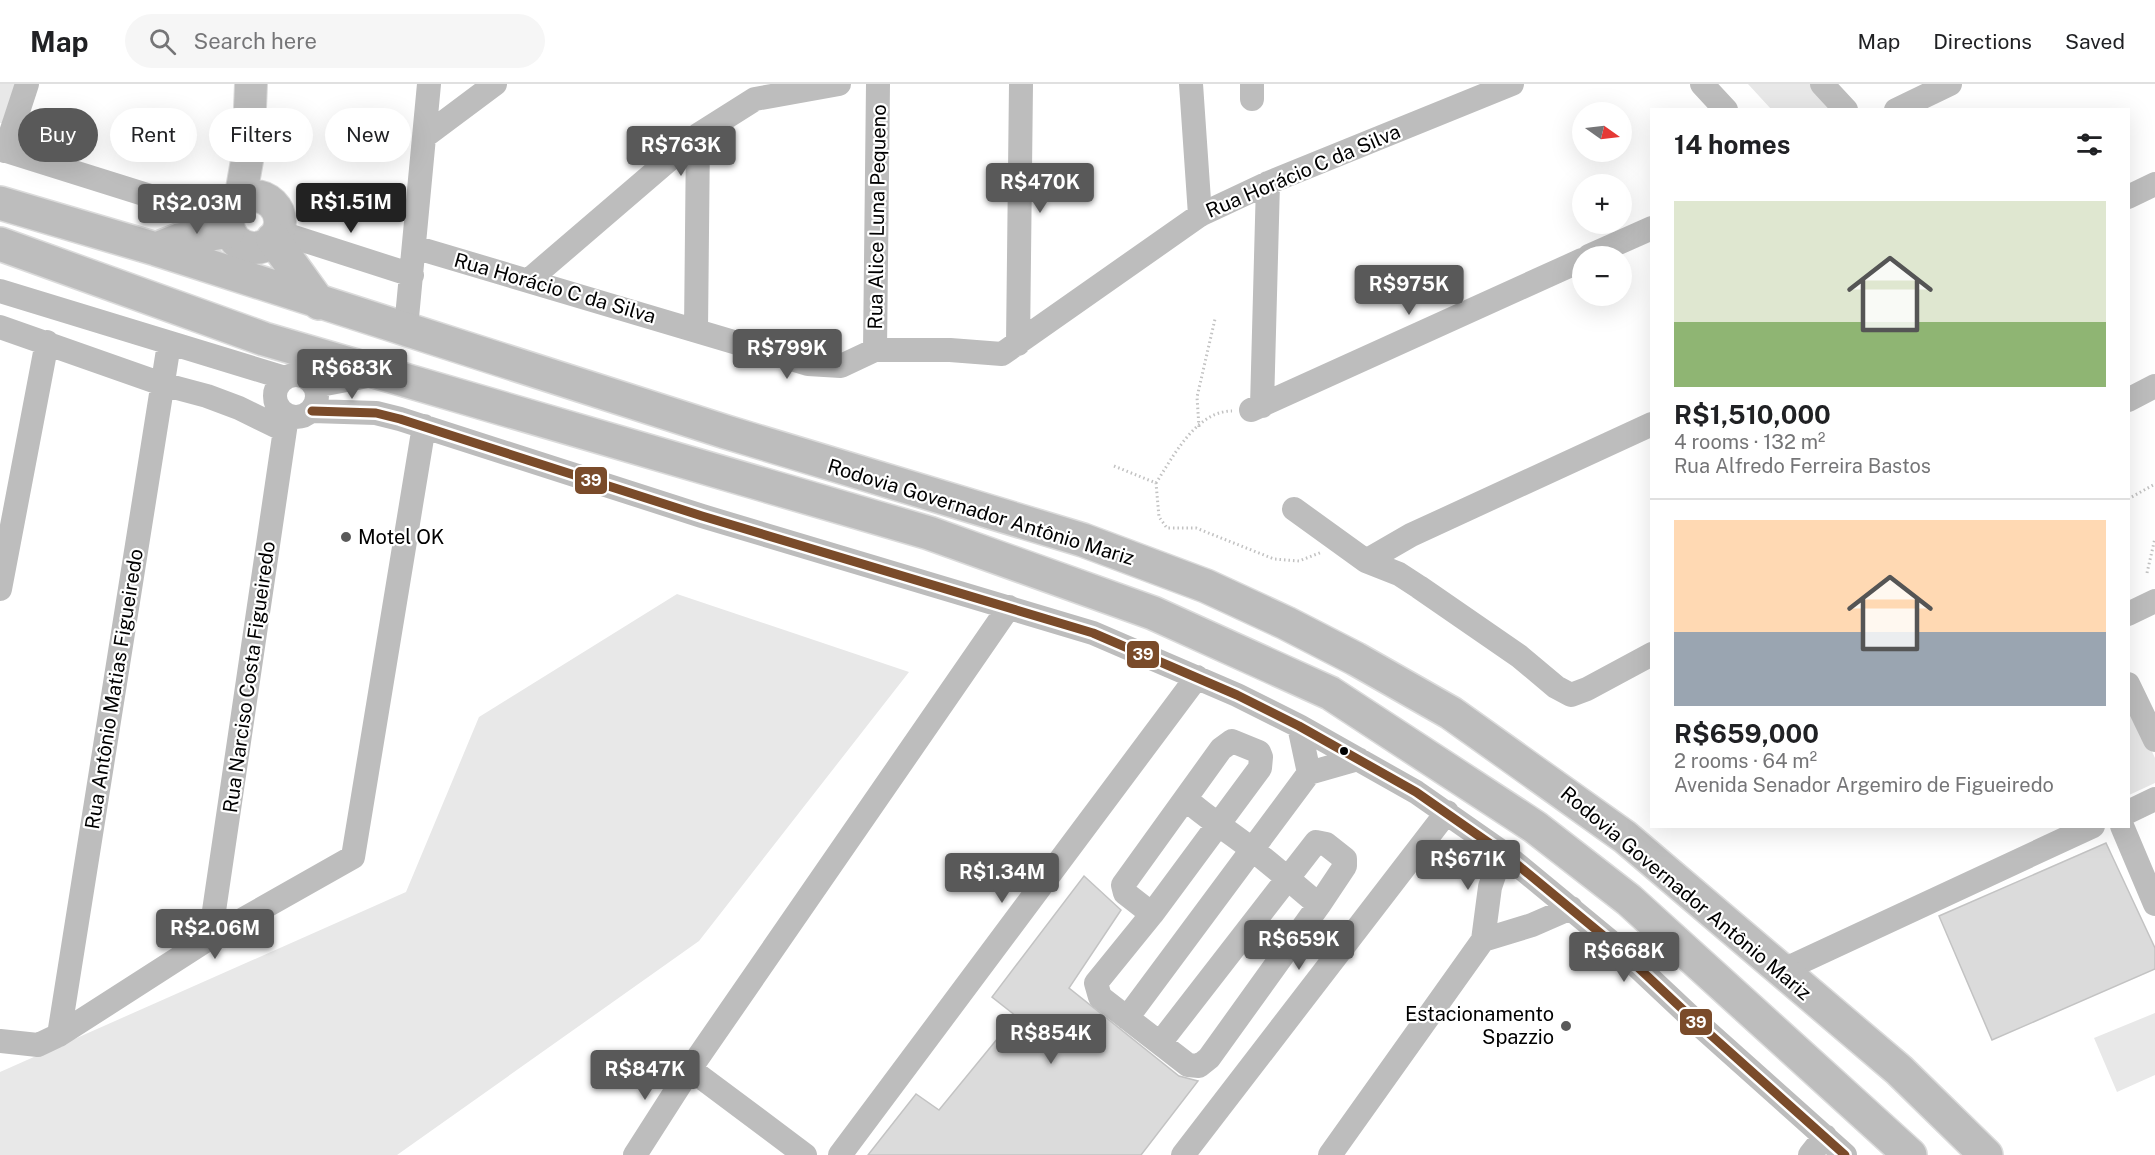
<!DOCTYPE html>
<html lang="en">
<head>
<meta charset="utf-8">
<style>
	:root { --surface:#fff; --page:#f6f6f6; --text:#202124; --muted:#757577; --line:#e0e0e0; --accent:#595959 }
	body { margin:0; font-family:"Public Sans",sans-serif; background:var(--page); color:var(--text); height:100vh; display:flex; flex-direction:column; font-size:22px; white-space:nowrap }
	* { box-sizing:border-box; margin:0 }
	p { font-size:20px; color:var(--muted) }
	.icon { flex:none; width:33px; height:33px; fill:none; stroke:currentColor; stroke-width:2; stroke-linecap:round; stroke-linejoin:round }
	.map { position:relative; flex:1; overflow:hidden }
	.drawer { position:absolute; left:1650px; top:24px; width:480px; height:720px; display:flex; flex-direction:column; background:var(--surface); border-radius:0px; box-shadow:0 6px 24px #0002 }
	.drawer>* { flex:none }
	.hud { position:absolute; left:18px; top:24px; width:570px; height:54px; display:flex; gap:12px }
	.needle { width:39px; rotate:104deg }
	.fabs { position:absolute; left:1572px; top:18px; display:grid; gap:12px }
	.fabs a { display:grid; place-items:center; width:60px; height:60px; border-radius:50%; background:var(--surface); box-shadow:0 6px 24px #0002; font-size:30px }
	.price { position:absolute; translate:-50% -51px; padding:0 14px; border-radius:6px; background:var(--accent); color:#fff; font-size:20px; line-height:39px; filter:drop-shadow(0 2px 3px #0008) }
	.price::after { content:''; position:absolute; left:50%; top:36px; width:18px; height:14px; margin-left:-9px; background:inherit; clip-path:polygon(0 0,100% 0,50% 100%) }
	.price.current { background:#222; color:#fff }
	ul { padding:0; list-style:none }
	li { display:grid; align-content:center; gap:12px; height:318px; padding:0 24px }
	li+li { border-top:2px solid var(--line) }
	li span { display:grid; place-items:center; height:186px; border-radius:0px; color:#555 }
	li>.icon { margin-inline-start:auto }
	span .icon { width:108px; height:108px; fill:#fffc; stroke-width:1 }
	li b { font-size:26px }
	h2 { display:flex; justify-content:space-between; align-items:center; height:72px; padding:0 24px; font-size:26px }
	.chip { padding:0 21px; border-radius:27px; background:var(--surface); box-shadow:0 6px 24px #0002; font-size:21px; line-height:54px }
	.chip.current { background:var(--accent); color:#fff }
	header { display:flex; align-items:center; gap:36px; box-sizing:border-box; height:84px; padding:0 30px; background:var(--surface); border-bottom:2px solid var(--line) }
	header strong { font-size:28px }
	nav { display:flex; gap:33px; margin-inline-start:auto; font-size:21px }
	.search { width:420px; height:54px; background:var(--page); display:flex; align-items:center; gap:15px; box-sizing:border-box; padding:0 21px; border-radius:33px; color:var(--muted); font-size:22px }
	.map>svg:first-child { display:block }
</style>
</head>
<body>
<header>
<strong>Map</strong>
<div class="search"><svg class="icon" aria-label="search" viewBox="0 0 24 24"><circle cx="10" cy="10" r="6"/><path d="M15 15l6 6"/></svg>Search here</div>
<nav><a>Map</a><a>Directions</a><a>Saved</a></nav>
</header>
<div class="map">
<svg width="2155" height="1071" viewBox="0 0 2155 1071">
	<rect width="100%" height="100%" fill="#fff"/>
	<path fill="#e8e8e8" d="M0 0H15L2 39H0Z
		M1748 0H1817L1841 25H1771Z
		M677 510 909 588 699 857 397 1071H0V988L406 808 479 633Z
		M2128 616 2155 674V699L2129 711Z
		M2155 929V991L2117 1008 2094 954Z"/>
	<path fill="#dbdbdb" stroke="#c3c3c3" stroke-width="1.5" d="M2106 759 2155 864V885L1992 956 1939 832Z
		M1084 792 1121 826 1069 904 1179 992 1198 997 1141 1071H868L916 1010 939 1026 1016 932 992 913Z"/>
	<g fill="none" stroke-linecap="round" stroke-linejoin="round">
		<g stroke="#dbdbdb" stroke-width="34">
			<path id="major" d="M228 138a26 26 0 1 1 52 0a26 26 0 1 1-52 0Z
				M240 116 248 71 251 0"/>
		</g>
		<g stroke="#dbdbdb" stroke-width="36">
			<path id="highway" d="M0 119 156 165 726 348 1083 456 1206 502 1286 539 1356 575 1451 629 1625 753 1899 986 1986 1071
				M273 155 319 219
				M0 160 264 255 929 449 1153 529 1330 609 1535 743 1629 816 1910 1071
				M156 165 179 156 228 147"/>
		</g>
		<path stroke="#c2c2c2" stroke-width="3" stroke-dasharray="1.5 3" stroke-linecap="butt" d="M1199 343 1197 313 1215 235
			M1114 382 1156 399 1159 433 1167 444H1196L1274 475 1299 477 1322 468
			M1156 399C1173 373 1196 327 1232 327
			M2128 415 2155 400
			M2147 489 2155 454"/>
		<path stroke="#bdbdbd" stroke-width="24" d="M1191 0 1200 131
			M1252 0V15
			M1702 0 1726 26
			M1822 0 1846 26
			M1896 26 1950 0
			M424 53 495 0
			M0 65 182 122 228 142
			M5 67 27 0
			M2128 113 2155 100
			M278 148 412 191
			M414 163 808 280 841 282 875 266H950L1002 270 1200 131 1268 99 1512 0
			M1589 172 1652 144
			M529 196 698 51 755 15 839 0
			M0 207 285 294
			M0 243 162 300 207 312 239 324 284 346
			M406 244 429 0
			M696 246 698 51
			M1018 260 1021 0
			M875 266 878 0
			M275 312a21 21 0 1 1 42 0a21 21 0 1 1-42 0Z
			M315 302 378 290
			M2128 316 2155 302
			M1262 322 1268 99
			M1251 326 1582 176
			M312 327 376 329 400 335 702 432 1093 549 1237 611 1299 642 1416 708 1502 768 1611 858 1694 936 1845 1071
			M1294 425 1366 477 1399 490 1419 503 1519 572 1556 603 1571 611 1587 605 1652 570
			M1366 477 1411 451 1652 340
			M0 505 47 258
			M2128 530 2155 517
			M2128 600 2155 656
			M1299 642 1309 689
			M2128 728 2155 715
			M2122 742 2155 820
			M1152 830 1125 809 1123 801 1221 665 1232 657 1259 668 1261 673 1260 684 1152 830 1096 899 1100 913 1188 981 1199 982 1209 974 1319 821
			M210 854 287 332
			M1483 856 1532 841 1571 824
			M1781 887 2093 742
			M1127 934 1309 689 1358 675
			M59 951 169 260
			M0 957 38 961 59 951 210 854 353 773 424 342
			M1160 959 1316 758 1326 760 1345 775V782L1319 821C1297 803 1276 784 1254 767 1232 749 1208 735 1187 716
			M690 985 805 1071
			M635 1071 690 985 1009 523
			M840 1071 1197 593
			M1183 1071 1447 728
			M1330 1071 1483 856 1490 803 1502 768
			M1810 1071 1825 1052"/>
		<use href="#major" stroke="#bdbdbd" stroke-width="32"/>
		<use href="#highway" stroke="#bdbdbd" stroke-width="33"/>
		<g stroke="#fff" stroke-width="14">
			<path id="bus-1" d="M312 327 376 329 400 335 702 432 1093 549 1237 611 1299 642 1416 708 1502 768 1611 858 1694 936 1845 1071"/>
		</g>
		<use href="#bus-1" stroke="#7a4b2a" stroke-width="9"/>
	</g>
	<g fill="#595959" stroke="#fff" stroke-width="2">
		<circle cx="346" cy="453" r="6"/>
		<circle cx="1566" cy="942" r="6"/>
	</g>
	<circle fill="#000" stroke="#fff" stroke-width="2" cx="1344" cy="667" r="5"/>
	<g text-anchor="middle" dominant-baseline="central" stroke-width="4.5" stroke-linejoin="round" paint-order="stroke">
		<g font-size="20" fill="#000" stroke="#fff">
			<text transform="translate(1303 87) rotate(-23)">Rua Horácio C da Silva</text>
			<text transform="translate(877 133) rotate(-89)">Rua Alice Luna Pequeno</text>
			<text transform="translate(555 204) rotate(16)">Rua Horácio C da Silva</text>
			<text transform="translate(981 428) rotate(17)">Rodovia Governador Antônio Mariz</text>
			<text transform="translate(249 593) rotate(-82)">Rua Narciso Costa Figueiredo</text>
			<text transform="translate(114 605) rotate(-81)">Rua Antônio Matias Figueiredo</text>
			<text transform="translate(1686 809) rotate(40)">Rodovia Governador Antônio Mariz</text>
		</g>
		<g font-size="20" fill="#000" stroke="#fff" text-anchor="start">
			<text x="358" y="453">Motel OK</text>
			<text x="1554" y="930" text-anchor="end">Estacionamento<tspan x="1554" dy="23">Spazzio</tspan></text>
		</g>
	</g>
	<g stroke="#fff" stroke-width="2">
		<rect x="574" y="382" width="34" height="29" rx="6" fill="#7a4b2a"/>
		<rect x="1126" y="556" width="34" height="29" rx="6" fill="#7a4b2a"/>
		<rect x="1679" y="924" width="34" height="28" rx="6" fill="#7a4b2a"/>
	</g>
	<g font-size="16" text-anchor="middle" font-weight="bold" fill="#fff">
		<text x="591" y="402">39</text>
		<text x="1143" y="576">39</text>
		<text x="1696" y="944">39</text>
	</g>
</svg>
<div class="fabs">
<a><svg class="needle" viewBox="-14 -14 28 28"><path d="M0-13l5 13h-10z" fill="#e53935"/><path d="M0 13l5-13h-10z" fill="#757577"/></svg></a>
<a>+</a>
<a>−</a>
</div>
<b class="price" style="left:681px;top:93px">R$763K</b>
<b class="price" style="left:1040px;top:130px">R$470K</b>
<b class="price current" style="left:351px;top:150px">R$1.51M</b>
<b class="price" style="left:197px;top:151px">R$2.03M</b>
<b class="price" style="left:1409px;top:232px">R$975K</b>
<b class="price" style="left:787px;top:296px">R$799K</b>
<b class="price" style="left:352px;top:316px">R$683K</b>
<b class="price" style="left:1468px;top:807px">R$671K</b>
<b class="price" style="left:1002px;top:820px">R$1.34M</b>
<b class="price" style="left:215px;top:876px">R$2.06M</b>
<b class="price" style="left:1299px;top:887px">R$659K</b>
<b class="price" style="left:1624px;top:899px">R$668K</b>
<b class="price" style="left:1051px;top:981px">R$854K</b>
<b class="price" style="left:645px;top:1017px">R$847K</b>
<div class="hud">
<a class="chip current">Buy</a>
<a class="chip">Rent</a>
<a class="chip">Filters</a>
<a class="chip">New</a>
</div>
<section class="drawer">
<h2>14 homes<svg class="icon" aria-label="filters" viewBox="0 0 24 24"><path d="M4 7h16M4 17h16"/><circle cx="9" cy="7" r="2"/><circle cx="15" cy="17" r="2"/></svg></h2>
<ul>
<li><span style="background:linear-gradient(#dfe7d0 65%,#8fb573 0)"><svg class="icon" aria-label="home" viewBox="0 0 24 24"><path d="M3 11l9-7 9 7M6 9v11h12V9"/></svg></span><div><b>R$1,510,000</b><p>4 rooms · 132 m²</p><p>Rua Alfredo Ferreira Bastos</p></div></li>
<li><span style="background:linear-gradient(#ffd9b3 60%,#9aa5b1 0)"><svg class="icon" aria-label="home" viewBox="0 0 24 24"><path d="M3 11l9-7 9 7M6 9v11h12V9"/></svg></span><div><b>R$659,000</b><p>2 rooms · 64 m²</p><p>Avenida Senador Argemiro de Figueiredo</p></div></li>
</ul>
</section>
</div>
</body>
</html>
